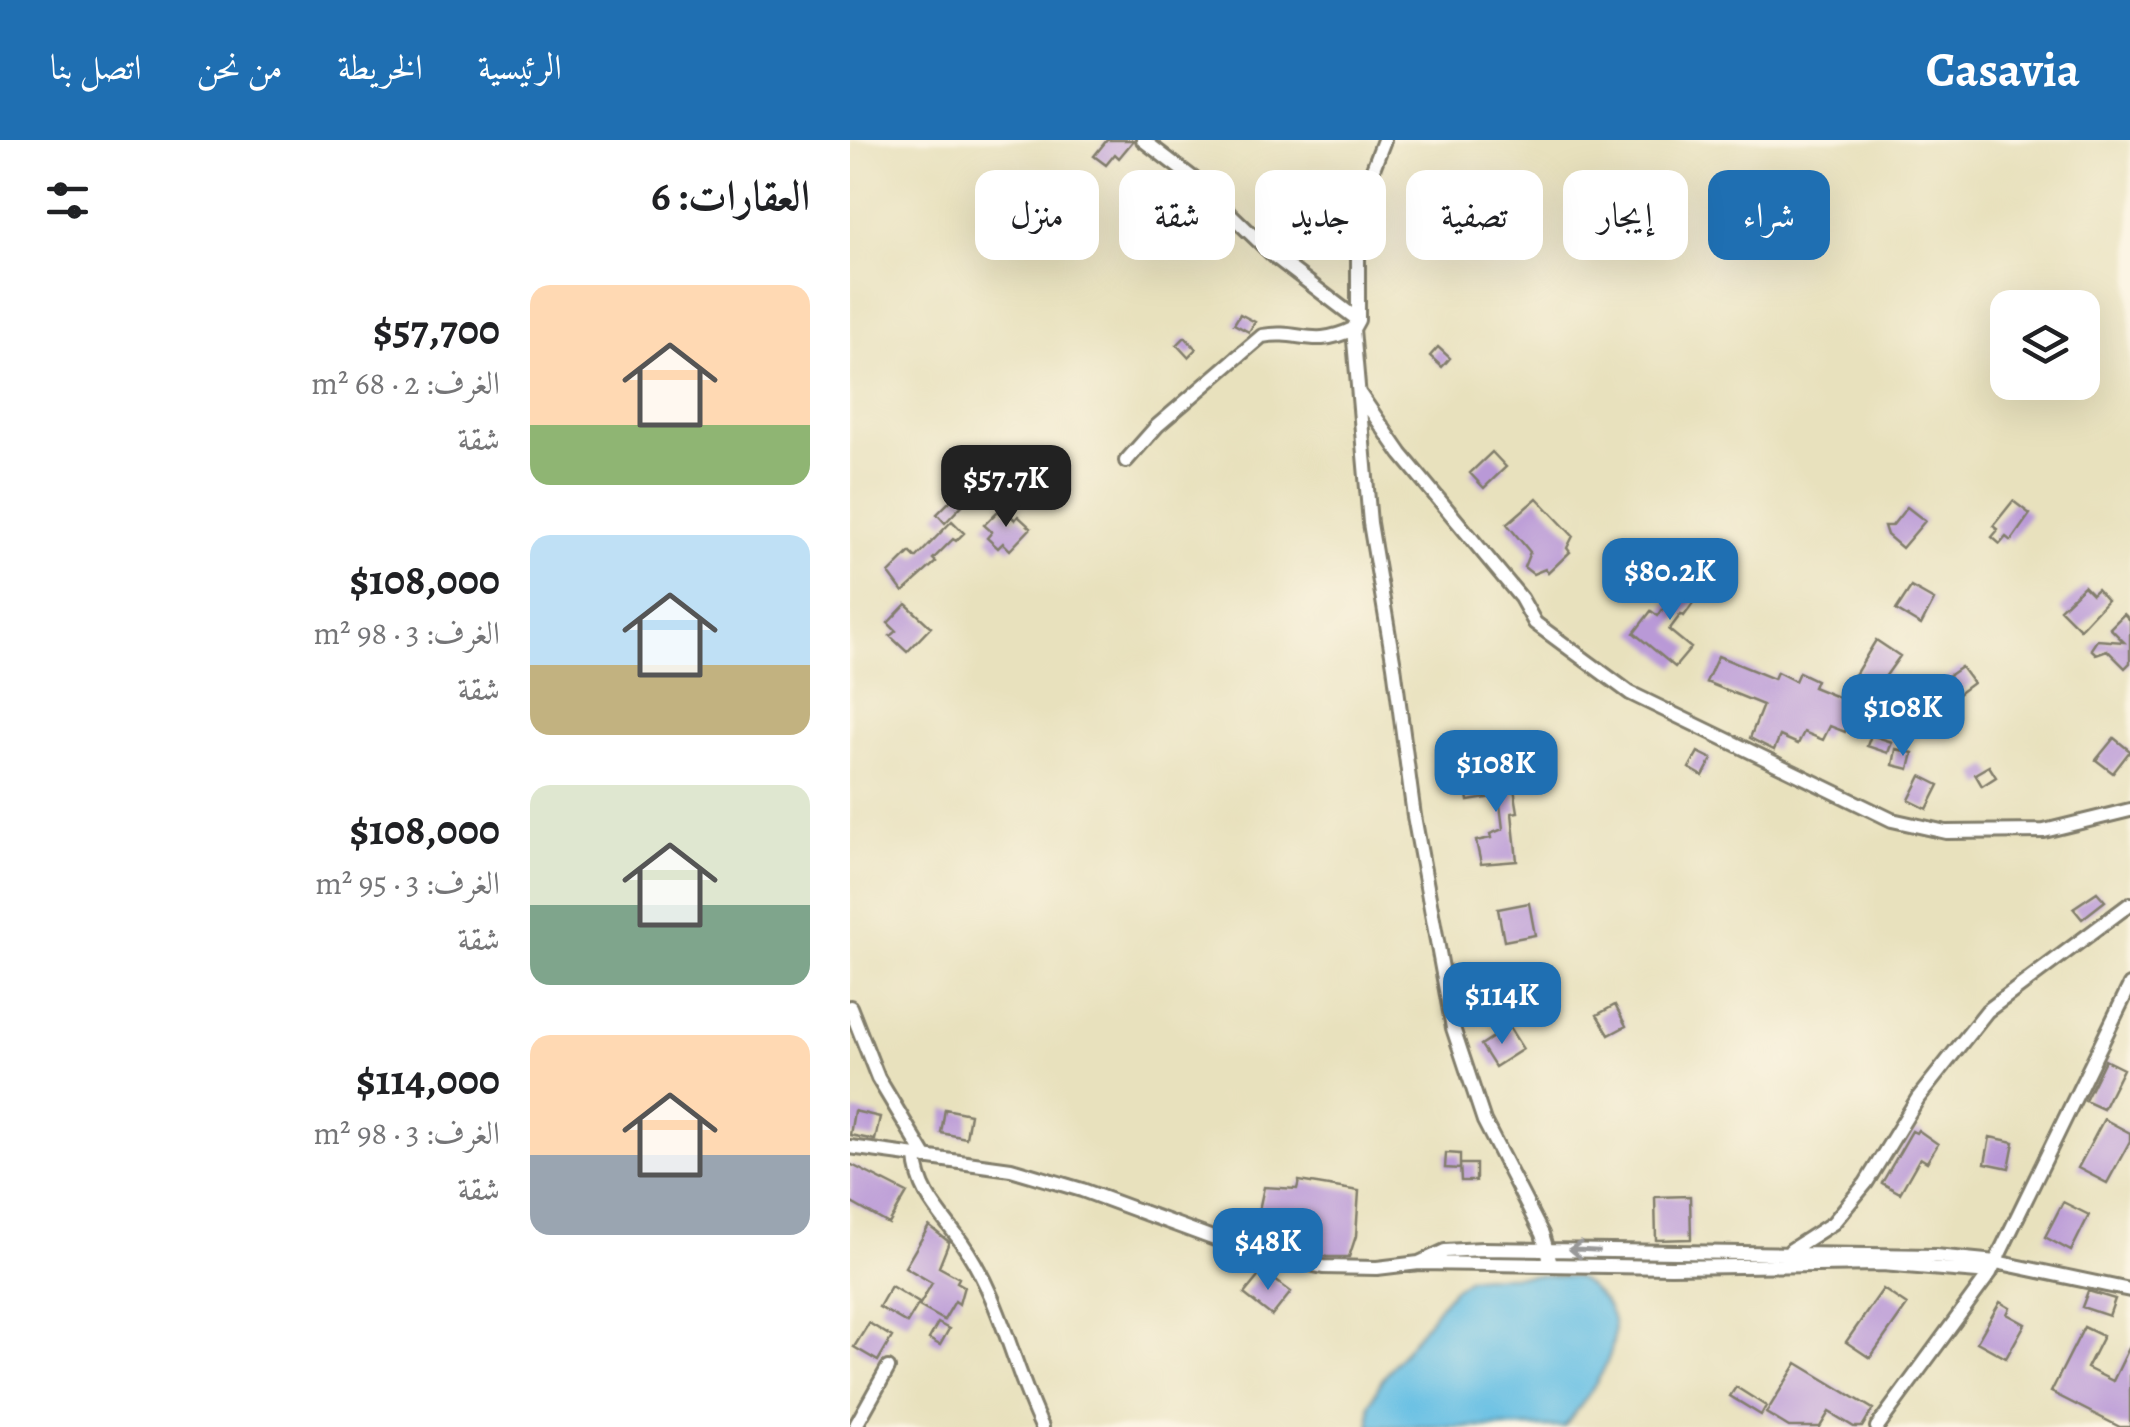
<!DOCTYPE html>
<html lang="ar">
<head>
<meta charset="utf-8">
<style>
	:root { --surface:#fff; --page:#f6f6f6; --text:#202124; --muted:#757577; --accent:#1f6fb2 }
	body { margin:0; font-family:Alegreya,Amiri,serif; background:var(--page); color:var(--text); direction:rtl; height:100vh; display:flex; flex-direction:column; font-size:38px; white-space:nowrap }
	* { box-sizing:border-box; margin:0 }
	p { font-size:32px; color:var(--muted) }
	.icon { flex:none; width:55px; height:55px; fill:none; stroke:currentColor; stroke-width:2; stroke-linecap:round; stroke-linejoin:round }
	.map { position:relative; flex:1; overflow:hidden; direction:ltr }
	.side { display:flex; flex-direction:column; background:var(--surface); width:850px }
	.side>* { flex:none }
	.hud { position:absolute; left:30px; top:30px; width:950px; height:90px; direction:rtl; display:flex; gap:20px }
	.buttons { position:absolute; left:1140px; top:150px; display:grid; gap:20px }
	.buttons a { display:grid; place-items:center; width:110px; height:110px; border-radius:20px; background:var(--surface); box-shadow:0 10px 40px #0002; font-size:50px }
	.price { position:absolute; translate:-50% -85px; padding:0 22px; border-radius:20px; background:var(--accent); color:#fff; font-size:32px; line-height:65px; filter:drop-shadow(0 2px 5px #0008) }
	.price::after { content:''; position:absolute; left:50%; top:60px; width:30px; height:22px; margin-left:-15px; background:inherit; clip-path:polygon(0 0,100% 0,50% 100%) }
	.price.selected { background:#222; color:#fff }
	ul { padding:0; list-style:none }
	li { display:flex; align-items:center; gap:30px; height:250px; padding:0 40px }
	li span { display:grid; place-items:center; flex:none; width:280px; height:200px; border-radius:20px; color:#555 }
	li>.icon { margin-inline-start:auto }
	span .icon { width:120px; height:120px; fill:#fffc; stroke-width:1 }
	li b { font-size:42px }
	h2 { display:flex; justify-content:space-between; align-items:center; height:120px; padding:0 40px; font-size:42px }
	.pill { padding:0 35px; border-radius:20px; background:var(--surface); box-shadow:0 10px 40px #0002; font-size:35px; line-height:90px }
	.pill.selected { background:var(--accent); color:#fff }
	header { display:flex; align-items:center; gap:60px; box-sizing:border-box; height:140px; padding:0 50px; background:var(--accent); color:#fff }
	header strong { font-size:48px }
	nav { display:flex; gap:55px; margin-inline-start:auto; font-size:35px }
	main { display:flex; flex:1; min-height:0 }
	.map>svg:first-child { display:block }
</style>
</head>
<body>
<header>
<strong>Casavia</strong>
<nav><a>الرئيسية</a><a>الخريطة</a><a>من نحن</a><a>اتصل بنا</a></nav>
</header>
<main>
<div class="map">
<svg width="1280" height="1287" viewBox="0 0 1280 1287">
	<rect width="100%" height="100%" fill="#fcf5e5"/>
	<filter id="ink" filterUnits="userSpaceOnUse"><feTurbulence type="fractalNoise" baseFrequency=".01" numOctaves="2"/><feDisplacementMap in="SourceGraphic" scale="20" xChannelSelector="R" yChannelSelector="G"/><feConvolveMatrix kernelMatrix="1 2 1 2 8 2 1 2 1" color-interpolation-filters="sRGB"/></filter>
	<filter id="wash" filterUnits="userSpaceOnUse"><feTurbulence type="fractalNoise" baseFrequency=".0048" numOctaves="4" result="noise"/><feDisplacementMap in="SourceGraphic" scale="40" xChannelSelector="R" yChannelSelector="G"/><feGaussianBlur stdDeviation="2.25" result="paint"/><feColorMatrix in="noise" values="0 0 0 0 0 0 0 0 0 0 0 0 0 0 0 0 0 1.4 0 .05"/><feComposite in="paint" operator="in"/></filter>
	<g filter="url(#wash)">
		<rect width="100%" height="100%" fill="#e8e1bd"/>
		<path fill="#66bfe4" stroke="#416e80" stroke-width="2.5" d="M633 1136C657 1137 705 1133 726 1138 735 1141 744 1151 750 1157 788 1197 739 1255 714 1287H520V1264L531 1241 603 1149 619 1138Z"/>
		<g id="blocks">
			<path fill="#b999d7" d="M257 0H283V1L269 18 265 14 256 25 244 16Z
				M390 174 405 182 399 192 384 184Z
				M335 197 346 209 338 217 327 205Z
				M588 207 600 218 592 227 580 216Z
				M642 312 656 327 634 348 620 333Z
				M110 351 118 359 95 383 87 374Z
				M687 358 723 396 717 408 720 412 698 433 695 429 683 434 674 427 680 412 657 384Z
				M1163 361 1180 374 1161 401 1156 397 1150 404 1142 397 1148 390 1143 386Z
				M1057 367 1075 381 1052 408 1037 395 1034 386H1042Z
				M155 370 165 380 168 376 181 388 160 410 153 403 148 408 137 398 142 392 134 385 148 371 151 374Z
				M102 381 114 393 106 401 103 399 83 419 86 422 53 452 39 433 60 412 66 418Z
				M838 434 855 447 834 476 831 474 819 490 841 508 825 527 784 493 801 471 808 476Z
				M1234 446 1242 454 1247 449 1257 460 1230 489 1210 469Z
				M1061 447 1084 460 1071 485 1046 470Z
				M56 464 81 487 57 512 40 496 46 491 38 483Z
				M1274 474 1280 480V523L1275 528 1257 510 1246 514 1241 509 1247 500 1274 502 1260 488Z
				M1026 500 1050 516 1035 537 1065 557 1050 580 1012 556 1018 547 1003 538Z
				M868 516 924 539 927 532 945 541 949 532 966 540 963 547 1007 565 995 592 980 586 973 600 954 592 948 604 930 596 924 610 900 598 913 565 856 542Z
				M1111 527 1123 543 1096 563 1084 546Z
				M1021 595 1042 602 1038 613 1017 606Z
				M1264 598 1280 611 1263 633 1246 620Z
				M1046 609 1063 613 1059 629 1043 625Z
				M848 612 862 619 853 636 839 628Z
				M1139 626 1146 637 1132 646 1125 634Z
				M661 631 668 672 662 673 667 721 631 724 626 701 641 698 640 694 653 689 649 656 618 661 614 638Z
				M1071 636 1089 645 1077 669 1059 660Z
				M1247 752 1255 761 1232 779 1223 768Z
				M679 763 685 795 654 801 648 769Z
				M638 828 642 853 623 855 620 831Z
				M765 865 776 886 759 895 747 875Z
				M659 887 673 909 645 927 631 905Z
				M1255 920 1273 929 1253 969 1235 961Z
				M95 969 120 974 116 998 91 993Z
				M4 971 30 977 25 1000 0 995Z
				M1254 979 1280 993V1001L1257 1043 1228 1028Z
				M1068 990 1088 1004 1077 1022 1070 1018 1050 1053 1032 1043 1062 991 1066 993Z
				M1140 997 1164 1002 1159 1028 1135 1023Z
				M596 1013 610 1014V1029L595 1028Z
				M0 1024 57 1053 39 1084 0 1062Z
				M610 1024H626V1041H611Z
				M449 1041 509 1051 506 1096 499 1117H477L408 1100 401 1085 409 1070 414 1047 447 1049Z
				M840 1056 841 1099 806 1100 805 1057Z
				M1213 1062 1239 1075 1221 1111 1195 1097Z
				M79 1086 99 1102 89 1127 109 1138 107 1142 114 1146 109 1164 105 1161 94 1180 69 1166 82 1143 55 1127Z
				M413 1131 441 1152 422 1176 394 1154Z
				M41 1146 69 1163 57 1183 29 1167Z
				M1033 1149 1057 1165 1020 1218 996 1202Z
				M1238 1151 1265 1159 1259 1176 1232 1167Z
				M1150 1162 1160 1168 1157 1174 1175 1184 1156 1218 1127 1202Z
				M19 1183 42 1197 28 1221 4 1207Z
				M88 1183 99 1189 90 1205 79 1199Z
				M1234 1187 1253 1196 1237 1228 1263 1241 1280 1206V1287H1270L1201 1252Z
				M947 1223 1023 1269 1012 1287H1004L979 1272 970 1287H939L916 1273Z
				M886 1247 916 1266 911 1275 880 1256Z"/>
		</g>
	</g>
	<g filter="url(#ink)">
		<use href="#blocks" fill-opacity="0" stroke="#827e6c" stroke-width="2.5"/>
		<g fill="none" stroke-linecap="round" stroke-linejoin="round">
			<g stroke="#827e6c" stroke-width="18">
				<path id="street" d="M293 0 344 39 424 116 508 180
					M534 0 514 52 508 79V180L503 189 520 383 544 526 564 676 603 888 634 981 692 1094 701 1124
					M509 253 551 314 671 458 685 483 780 553 1042 680 1096 692 1194 691 1280 670
					M276 321 307 286 412 196C450 189 461 209 503 189
					M0 867 28 938 76 1018
					M0 1007 161 1029 232 1050 395 1110 473 1127 527 1128 569 1123 821 1127 1032 1124 1140 1133
					M66 1017C68 1053 92 1075 112 1103 151 1159 163 1227 192 1287
					M941 1110 983 1083 1016 1043 1068 958 1137 871 1280 764
					M569 1123 595 1111 632 1109 1085 1116 1146 1122 1280 1150
					M5 1287 38 1228
					M1027 1287 1140 1133 1280 845"/>
			</g>
			<use href="#street" stroke="#fff" stroke-width="12"/>
		</g>
		<defs><path id="oneway-shaft" d="M-6 0H5M1.5-3L5.5 0L1.5 3" fill="none" stroke-width="1.6" stroke-linecap="round" stroke-linejoin="round" transform="scale(2.5)"/></defs>
		<use stroke="#999" href="#oneway-shaft" transform="translate(734 1110) rotate(-177)"/>
	</g>
</svg>
<div class="buttons">
<a><svg class="icon" aria-label="layers" viewBox="0 0 24 24"><path d="M12 4l9 5-9 5-9-5zM3 14l9 5 9-5"/></svg></a>
</div>
<b class="price selected" style="left:156px;top:390px">$57.7K</b>
<b class="price" style="left:820px;top:483px">$80.2K</b>
<b class="price" style="left:1053px;top:619px">$108K</b>
<b class="price" style="left:646px;top:675px">$108K</b>
<b class="price" style="left:652px;top:907px">$114K</b>
<b class="price" style="left:418px;top:1153px">$48K</b>
<div class="hud">
<a class="pill selected">شراء</a>
<a class="pill">إيجار</a>
<a class="pill">تصفية</a>
<a class="pill">جديد</a>
<a class="pill">شقة</a>
<a class="pill">منزل</a>
</div>
</div>
<section class="side">
<h2>العقارات: 6<svg class="icon" aria-label="filters" viewBox="0 0 24 24"><path d="M4 7h16M4 17h16"/><circle cx="9" cy="7" r="2"/><circle cx="15" cy="17" r="2"/></svg></h2>
<ul>
<li><span style="background:linear-gradient(#ffd9b3 70%,#8fb573 0)"><svg class="icon" aria-label="home" viewBox="0 0 24 24"><path d="M3 11l9-7 9 7M6 9v11h12V9"/></svg></span><div><b>$57,700</b><p>الغرف: 2 · 68 m²</p><p>شقة</p></div></li>
<li><span style="background:linear-gradient(#bfe0f5 65%,#c2b280 0)"><svg class="icon" aria-label="home" viewBox="0 0 24 24"><path d="M3 11l9-7 9 7M6 9v11h12V9"/></svg></span><div><b>$108,000</b><p>الغرف: 3 · 98 m²</p><p>شقة</p></div></li>
<li><span style="background:linear-gradient(#dfe7d0 60%,#7fa58c 0)"><svg class="icon" aria-label="home" viewBox="0 0 24 24"><path d="M3 11l9-7 9 7M6 9v11h12V9"/></svg></span><div><b>$108,000</b><p>الغرف: 3 · 95 m²</p><p>شقة</p></div></li>
<li><span style="background:linear-gradient(#ffd9b3 60%,#9aa5b1 0)"><svg class="icon" aria-label="home" viewBox="0 0 24 24"><path d="M3 11l9-7 9 7M6 9v11h12V9"/></svg></span><div><b>$114,000</b><p>الغرف: 3 · 98 m²</p><p>شقة</p></div></li>
</ul>
</section>
</main>
</body>
</html>
